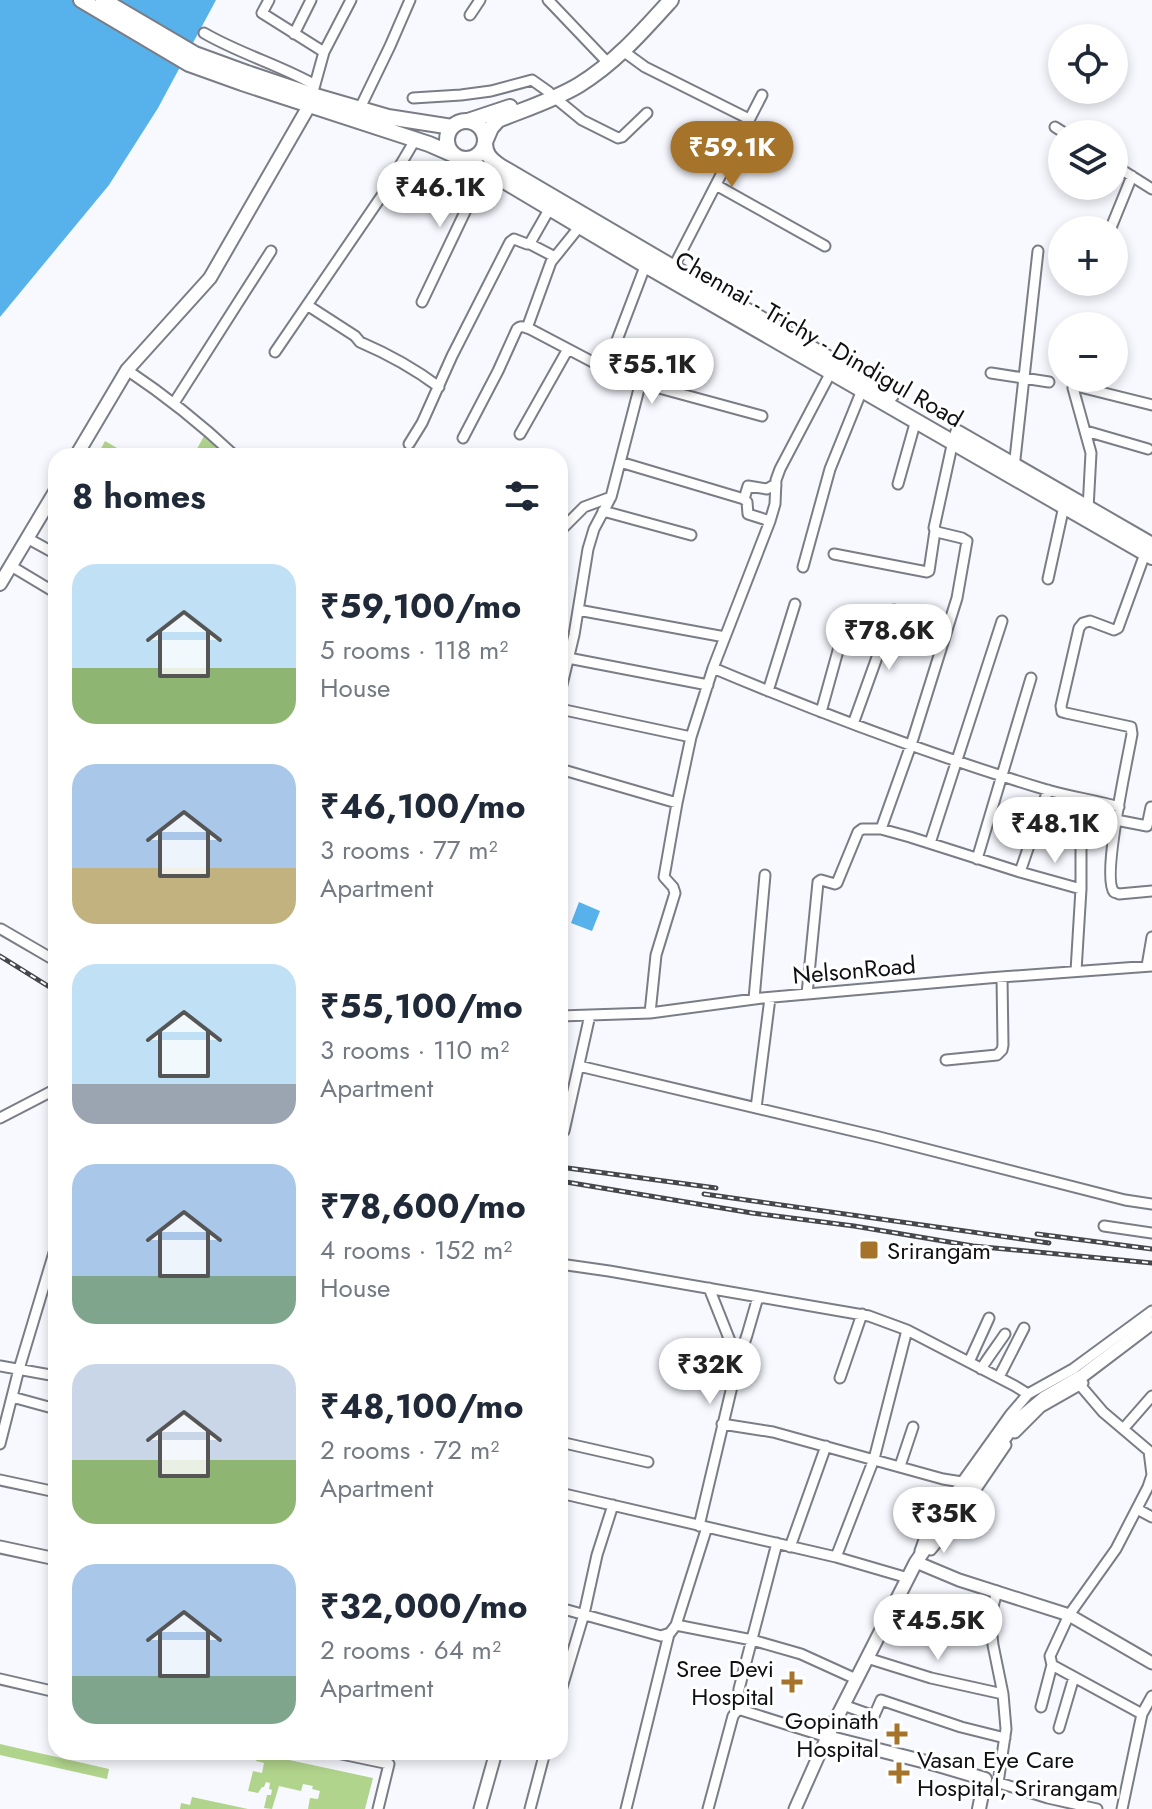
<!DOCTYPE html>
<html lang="en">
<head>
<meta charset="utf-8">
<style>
	:root { --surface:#fff; --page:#f6f6f7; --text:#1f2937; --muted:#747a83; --accent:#a57329 }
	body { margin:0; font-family:Jost,sans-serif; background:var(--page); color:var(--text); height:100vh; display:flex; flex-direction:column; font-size:30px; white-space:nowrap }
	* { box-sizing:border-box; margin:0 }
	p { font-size:26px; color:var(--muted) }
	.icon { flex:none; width:44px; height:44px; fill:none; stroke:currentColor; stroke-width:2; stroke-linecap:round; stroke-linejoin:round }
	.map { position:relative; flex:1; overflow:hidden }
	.sheet { position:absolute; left:48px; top:448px; width:520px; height:1312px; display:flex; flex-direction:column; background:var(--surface); border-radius:24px; box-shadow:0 4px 12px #0003 }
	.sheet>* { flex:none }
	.buttons { position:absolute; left:1048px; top:24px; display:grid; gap:16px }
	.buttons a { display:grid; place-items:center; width:80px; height:80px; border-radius:50%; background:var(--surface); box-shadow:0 4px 12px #0003; font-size:40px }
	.price { position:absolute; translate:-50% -68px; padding:0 18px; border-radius:28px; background:#fff; color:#222; font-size:26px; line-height:52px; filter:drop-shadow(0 2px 4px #0008) }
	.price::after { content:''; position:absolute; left:50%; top:48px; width:24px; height:18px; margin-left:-12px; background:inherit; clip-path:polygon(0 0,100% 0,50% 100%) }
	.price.current { background:var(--accent); color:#fff }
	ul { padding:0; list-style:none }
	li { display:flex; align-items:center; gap:24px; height:200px; padding:0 24px }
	li span { display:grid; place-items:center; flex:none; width:224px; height:160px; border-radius:24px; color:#555 }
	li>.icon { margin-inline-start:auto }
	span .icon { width:96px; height:96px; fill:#fffc; stroke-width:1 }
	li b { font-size:34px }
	h2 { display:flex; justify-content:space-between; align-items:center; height:96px; padding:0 24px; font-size:34px }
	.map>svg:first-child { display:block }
</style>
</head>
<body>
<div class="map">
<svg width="1152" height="1809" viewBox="0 0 1152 1809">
	<rect width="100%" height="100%" fill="#f7f9ff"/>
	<path fill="#b1d48c" d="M204 436 225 456H193Z
		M105 441 131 456H97Z
		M0 1744 109 1769 107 1779 0 1755Z
		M252 1752 373 1778 365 1809H308L310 1798 318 1799 320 1791 312 1789 313 1786 303 1784 301 1791 279 1786 272 1809 264 1808 267 1795H271L272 1790 269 1789 270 1783 266 1782 264 1787H262L258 1793 248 1791 253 1771 262 1773 264 1763 256 1761 257 1757 251 1756Z
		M192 1797 248 1809H180L181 1803 190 1805Z"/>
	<path fill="#57b2eb" d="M0 0H216L158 108 109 185 0 317Z
		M579 902 600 911 592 931 571 923Z"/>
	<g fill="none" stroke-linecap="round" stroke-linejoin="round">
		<g stroke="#7b7d86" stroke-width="13">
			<path id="minor" d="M269 0 262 13 324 52
				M548 0 609 64
				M470 15 480 0
				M204 33C240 54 280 65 315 85
				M294 34 311 0
				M623 51 645 67 749 119
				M314 88 324 52 351 0
				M554 97 582 120 618 138 622 137 647 113
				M413 98 461 95 491 91 532 80 549 92
				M360 108 390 46 410 0
				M1055 127 1066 134
				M1114 165 1152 189
				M716 185 825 246
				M1110 230 1132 176
				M530 244 555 257
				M673 268 762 95
				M422 302 485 170
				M307 305 355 336 360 342C388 354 415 369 439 387
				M527 328 551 262 580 226
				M275 352 385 191 415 140
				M127 370C166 396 201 424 235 456
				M831 372 780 469 776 480 775 504 770 521 713 668C822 714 934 756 1047 790 1071 797 1095 800 1119 807
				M991 373 1049 382
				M637 382 762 416
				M174 403 271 251
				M1086 431 1148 449
				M520 434 568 349
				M463 438 498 371 517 329C521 325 524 327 530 329L606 369
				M409 444 422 423 452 356 510 242 514 239 527 244 530 243 550 208
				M620 462 744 499
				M1014 468 1038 251
				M898 484 916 420
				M1088 509 1091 453 1073 388 1076 386 1152 405
				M603 511 691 535
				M770 521 748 514 747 502 744 499 748 486 767 489 772 486H776
				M560 531 584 507 611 497 640 385C631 376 616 378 606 369L646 264
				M27 538 56 554
				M1146 551 1118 628 1114 630 1090 621 1083 623 1079 628 1061 706 1062 712 1066 713 1131 727 1132 734C1128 758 1101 877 1114 892 1115 893 1118 893 1119 894L1152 891
				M834 554 927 572 929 571 935 531
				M11 566 56 593
				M803 567 830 469 862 390
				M1048 579 1064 506
				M578 610 725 637
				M568 658 708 685
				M768 691 795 604
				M560 693 574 635 588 549 594 529 611 497
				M560 709 691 737
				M821 712 844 629
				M853 724 894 610
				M560 769 677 803 691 737 713 668
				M1116 820 1147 826 1151 807
				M1037 824 1077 835 1081 840V889L1076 971
				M881 829 911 745 957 598 967 541 962 538 937 532 934 528 953 441
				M930 843 1002 621
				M977 859 1031 678
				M1020 872 1081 889
				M1 929 56 961
				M1147 966 1152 937
				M807 994 818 882 821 880 835 884 837 883 858 832 862 829H881L910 837 1020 872 1048 790
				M754 999 765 875
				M650 1013 656 955 675 893 673 887 664 877 677 803
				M560 1016 650 1013 762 998 988 978 1152 966
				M946 1060 997 1055 1002 1050 1003 1045 1002 977
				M579 1066 879 1137 1125 1200 1152 1204
				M756 1108 770 998
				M0 1118 56 1089
				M564 1131 590 1015
				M1104 1226 1152 1233
				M560 1264 609 1271 869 1316 907 1330 1015 1386 1028 1394
				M738 1361 747 1335 758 1297
				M969 1362 989 1318
				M0 1366 56 1376
				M981 1369C989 1356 997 1346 1005 1334
				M999 1377 1024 1328
				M840 1378 862 1314
				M1080 1385 1103 1412 1149 1451 1152 1475 1148 1487 1116 1549 1069 1615 1050 1656 1052 1665 1142 1714
				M12 1397 56 1409
				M722 1424 773 1432 943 1479 962 1482
				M1124 1428 1152 1396
				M1015 1433 1041 1407 1083 1383
				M560 1442 648 1462
				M0 1444 19 1369 56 1246
				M900 1466 913 1427
				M0 1480 56 1492
				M560 1493 836 1557 908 1578
				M1137 1509 1152 1517
				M699 1526 738 1361 709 1288
				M790 1547 826 1446
				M931 1550 953 1523 1006 1445
				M920 1551 925 1537 962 1482 1010 1415 1028 1394 1073 1369 1152 1311
				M836 1557 874 1459 907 1330
				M997 1591 990 1618 993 1645 1003 1694 1006 1729 998 1783
				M560 1608 661 1636 670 1633 676 1625 707 1527
				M676 1625 752 1640 801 1654 856 1679
				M867 1658 931 1678 1003 1694
				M0 1679 56 1692
				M560 1694 584 1614 597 1555 613 1505
				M843 1705 874 1716 881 1700 961 1727 1005 1738
				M1041 1707 1052 1665
				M737 1711 739 1689 777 1543
				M1059 1728 1074 1677
				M332 1752 389 1764 378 1809
				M996 1782 1048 1798 1097 1809
				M530 1809 545 1752
				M626 1809 669 1634
				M708 1809 733 1716 737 1711 741 1710 827 1737
				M1122 1809 1142 1714 1152 1696"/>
		</g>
		<g stroke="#7b7d86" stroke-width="15">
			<path id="tertiary" d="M0 1547 56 1559
				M916 1562 959 1580 1069 1615 1152 1663
				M480 1809 496 1752
				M795 1809 827 1737"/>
		</g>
		<g stroke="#7b7d86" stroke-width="16">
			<path id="secondary" d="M76 456 127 370 210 278 309 106 312 96
				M0 584 56 490
				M979 1809 985 1779 938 1765 827 1737 916 1562 986 1462 1018 1420 1044 1398 1082 1376 1152 1323"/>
		</g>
		<g stroke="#7b7d86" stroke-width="18">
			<path id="primary" d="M468 121 510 107
				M485 142 491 128 498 120C525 109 554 100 579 85 615 63 643 31 671 0"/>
		</g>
		<g stroke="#7b7d86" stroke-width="18">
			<path id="trunk" d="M81 0 189 64 242 83 429 144 452 154
				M103 0 195 54 247 73 312 95 388 117 452 127
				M447 140a19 19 0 1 1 38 0a19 19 0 1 1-38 0Z
				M485 142C485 154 490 159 500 166L891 395
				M463 159 499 178 645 265 1152 557
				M958 433 1152 545"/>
		</g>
		<use href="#minor" stroke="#fff" stroke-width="9"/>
		<use href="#tertiary" stroke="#fff" stroke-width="11"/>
		<use href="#secondary" stroke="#fff" stroke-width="12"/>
		<use href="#primary" stroke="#fff" stroke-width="14"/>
		<use href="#trunk" stroke="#fff" stroke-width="14"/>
		<g stroke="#46474b" stroke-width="5">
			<path id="rail" d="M0 956 56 991
				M560 1167 716 1188
				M560 1181 752 1213 854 1226 973 1246 1152 1263
				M704 1194 1049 1243
				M1037 1234 1152 1249"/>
		</g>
		<use href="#rail" stroke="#fff" stroke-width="2" stroke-dasharray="6" stroke-linecap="butt"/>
	</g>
	<g fill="#a57329" stroke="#fff" stroke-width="3">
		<rect x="859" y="1240" width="20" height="20" rx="4"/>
		<path d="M788 1670h8v8h8v8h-8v8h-8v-8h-8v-8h8z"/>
		<path d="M893 1722h8v8h8v8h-8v8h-8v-8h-8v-8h8z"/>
		<path d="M895 1761h8v8h8v8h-8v8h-8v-8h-8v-8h8z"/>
	</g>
	<g text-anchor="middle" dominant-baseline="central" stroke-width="6" stroke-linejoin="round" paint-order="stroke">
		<g font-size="24" fill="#0f1013" stroke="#fff">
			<text transform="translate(819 339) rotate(30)">Chennai - Trichy - Dindigul Road</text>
			<text transform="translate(854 970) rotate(-5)">NelsonRoad</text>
		</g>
		<g font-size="24" fill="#0f1013" stroke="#fff" text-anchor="start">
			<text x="887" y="1250">Srirangam</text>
			<text x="774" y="1668" text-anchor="end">Sree Devi<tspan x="774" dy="28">Hospital</tspan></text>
			<text x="879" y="1720" text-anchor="end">Gopinath<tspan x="879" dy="28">Hospital</tspan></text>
			<text x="917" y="1759">Vasan Eye Care<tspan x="917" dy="28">Hospital, Srirangam</tspan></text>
		</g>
	</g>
</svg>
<div class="buttons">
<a><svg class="icon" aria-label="locate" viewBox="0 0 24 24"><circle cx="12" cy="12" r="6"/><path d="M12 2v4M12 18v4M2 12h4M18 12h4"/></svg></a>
<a><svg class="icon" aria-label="layers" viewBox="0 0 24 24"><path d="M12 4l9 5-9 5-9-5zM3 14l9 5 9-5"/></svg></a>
<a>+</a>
<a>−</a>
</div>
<b class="price current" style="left:732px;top:189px">₹59.1K</b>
<b class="price" style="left:440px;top:229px">₹46.1K</b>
<b class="price" style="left:652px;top:406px">₹55.1K</b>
<b class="price" style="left:889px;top:672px">₹78.6K</b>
<b class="price" style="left:1055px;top:865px">₹48.1K</b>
<b class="price" style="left:710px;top:1406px">₹32K</b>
<b class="price" style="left:944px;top:1555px">₹35K</b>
<b class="price" style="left:938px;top:1662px">₹45.5K</b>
<section class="sheet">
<h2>8 homes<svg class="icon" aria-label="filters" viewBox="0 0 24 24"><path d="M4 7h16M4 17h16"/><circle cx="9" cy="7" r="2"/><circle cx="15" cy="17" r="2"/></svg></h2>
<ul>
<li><span style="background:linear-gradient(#bfe0f5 65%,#8fb573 0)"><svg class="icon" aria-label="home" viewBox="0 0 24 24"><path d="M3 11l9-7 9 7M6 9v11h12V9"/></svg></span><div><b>₹59,100/mo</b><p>5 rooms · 118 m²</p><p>House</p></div></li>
<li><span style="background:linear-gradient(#a9c7e8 65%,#c2b280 0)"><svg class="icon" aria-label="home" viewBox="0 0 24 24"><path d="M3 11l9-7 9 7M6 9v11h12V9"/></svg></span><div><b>₹46,100/mo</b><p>3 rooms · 77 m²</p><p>Apartment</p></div></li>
<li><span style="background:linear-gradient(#bfe0f5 75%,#9aa5b1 0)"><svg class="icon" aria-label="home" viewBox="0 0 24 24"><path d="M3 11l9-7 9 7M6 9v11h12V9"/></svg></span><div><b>₹55,100/mo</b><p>3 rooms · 110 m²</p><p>Apartment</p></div></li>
<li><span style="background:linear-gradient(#a9c7e8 70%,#7fa58c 0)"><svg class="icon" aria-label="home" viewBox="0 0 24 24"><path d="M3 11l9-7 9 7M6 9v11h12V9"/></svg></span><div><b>₹78,600/mo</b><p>4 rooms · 152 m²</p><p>House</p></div></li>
<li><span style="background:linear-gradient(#c9d6e8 60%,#8fb573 0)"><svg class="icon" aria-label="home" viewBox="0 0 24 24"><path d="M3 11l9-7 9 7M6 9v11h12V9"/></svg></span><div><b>₹48,100/mo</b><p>2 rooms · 72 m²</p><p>Apartment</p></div></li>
<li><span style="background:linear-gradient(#a9c7e8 70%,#7fa58c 0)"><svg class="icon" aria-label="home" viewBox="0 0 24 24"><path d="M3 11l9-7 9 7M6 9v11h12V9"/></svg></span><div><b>₹32,000/mo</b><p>2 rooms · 64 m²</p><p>Apartment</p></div></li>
</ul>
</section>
</div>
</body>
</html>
